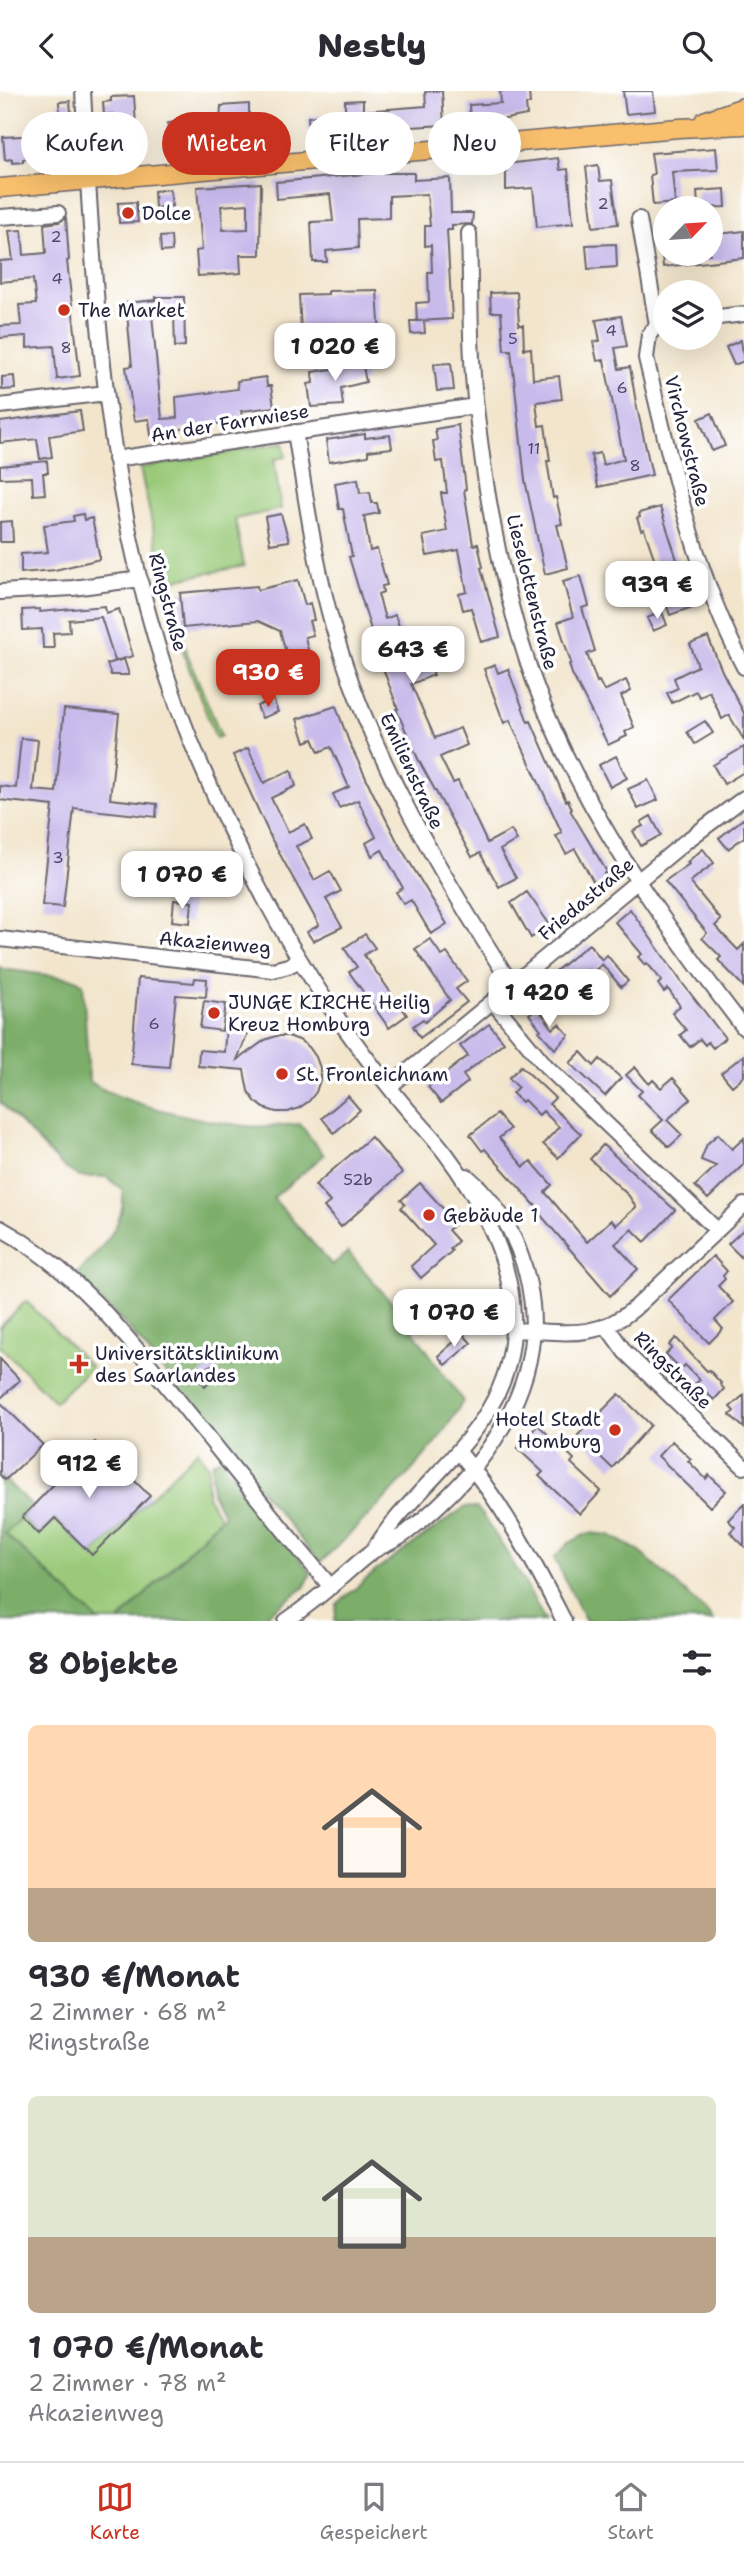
<!DOCTYPE html>
<html lang="de">
<head>
<meta charset="utf-8">
<style>
	:root { --surface:#fff; --page:#f2f2f3; --text:#2b2b33; --muted:#7c7c81; --line:#e1e1e2; --accent:#c8321e }
	body { margin:0; font-family:"Shantell Sans",sans-serif; background:var(--page); color:var(--text); height:100vh; display:flex; flex-direction:column; font-size:26px; white-space:nowrap }
	* { box-sizing:border-box; margin:0 }
	p { font-size:23px; color:var(--muted) }
	.icon { flex:none; width:38px; height:38px; fill:none; stroke:currentColor; stroke-width:2; stroke-linecap:round; stroke-linejoin:round }
	.map { position:relative; height:1530px; overflow:hidden }
	.drawer { display:flex; flex-direction:column; background:var(--surface); flex:1 }
	.drawer>* { flex:none }
	.guide { position:absolute; left:21px; top:21px; width:704px; height:63px; display:flex; gap:14px }
	.needle { width:46px; rotate:65deg }
	.buttons { position:absolute; left:653px; top:105px; display:grid; gap:14px }
	.buttons a { display:grid; place-items:center; width:70px; height:70px; border-radius:50%; background:var(--surface); box-shadow:0 7px 28px #0002; font-size:35px }
	.price { position:absolute; translate:-50% -60px; padding:0 16px; border-radius:14px; background:#fff; color:#222; font-size:23px; line-height:46px; filter:drop-shadow(0 2px 4px #0008) }
	.price::after { content:''; position:absolute; left:50%; top:42px; width:21px; height:16px; margin-left:-10px; background:inherit; clip-path:polygon(0 0,100% 0,50% 100%) }
	.price.current { background:var(--accent); color:#fff }
	ul { padding:0; list-style:none }
	li { display:grid; align-content:center; gap:14px; height:371px; padding:0 28px }
	li span { display:grid; place-items:center; height:217px; border-radius:10px; color:#555 }
	li>.icon { margin-inline-start:auto }
	span .icon { width:126px; height:126px; fill:#fffc; stroke-width:1 }
	li b { font-size:30px }
	h2 { display:flex; justify-content:space-between; align-items:center; height:84px; padding:0 28px; font-size:30px }
	.pill { padding:0 24px; border-radius:32px; background:var(--surface); box-shadow:0 7px 28px #0002; font-size:24px; line-height:63px }
	.pill.current { background:var(--accent); color:#fff }
	header { display:flex; justify-content:space-between; align-items:center; height:91px; padding:0 28px; background:var(--surface); font-size:32px; font-weight:800 }
	.menu { display:flex; justify-content:space-around; align-items:center; height:98px; border-top:2px solid var(--line); background:var(--surface); font-size:19px; color:var(--muted) }
	.menu a { display:grid; justify-items:center; gap:4px }
	.menu .current { color:var(--accent) }
	.map>svg:first-child { display:block }
</style>
</head>
<body>
<header><svg class="icon" aria-label="back" viewBox="0 0 24 24"><path d="M15 5l-7 7 7 7"/></svg>Nestly<svg class="icon" aria-label="search" viewBox="0 0 24 24"><circle cx="10" cy="10" r="6"/><path d="M15 15l6 6"/></svg></header>
<div class="map">
<svg width="744" height="1530" viewBox="0 0 744 1530">
	<rect width="100%" height="100%" fill="#fff"/>
	<filter id="ink" filterUnits="userSpaceOnUse"><feTurbulence type="fractalNoise" baseFrequency=".0143" numOctaves="2"/><feDisplacementMap in="SourceGraphic" scale="14" xChannelSelector="R" yChannelSelector="G"/><feConvolveMatrix kernelMatrix="1 2 1 2 8 2 1 2 1" color-interpolation-filters="sRGB"/></filter>
	<filter id="wash" filterUnits="userSpaceOnUse"><feTurbulence type="fractalNoise" baseFrequency=".00686" numOctaves="4" result="noise"/><feDisplacementMap in="SourceGraphic" scale="28" xChannelSelector="R" yChannelSelector="G"/><feGaussianBlur stdDeviation="1.57" result="paint"/><feColorMatrix in="noise" values="0 0 0 0 0 0 0 0 0 0 0 0 0 0 0 0 0 1.4 0 .05"/><feComposite in="paint" operator="in"/></filter>
	<g filter="url(#wash)">
		<rect width="100%" height="100%" fill="#f2e5cc"/>
		<path fill="#9aca79" stroke="#5e765a" stroke-width="2" d="M284 351 286 366 274 368 281 418 235 428 244 475 168 490 188 565 221 645 216 647 185 567 169 510 140 377Z
			M26 1210 91 1276 55 1311 0 1255V1236Z
			M198 1359 208 1375 207 1405 220 1427 119 1530H99L5 1443 22 1426 39 1443 55 1427 92 1464Z"/>
		<path fill="#7bae69" stroke="#4e6852" stroke-width="2" d="M0 876 3 878 76 888 83 893 89 990C124 1014 203 1030 246 1035 263 1037 282 1034 300 1033L324 1064 273 1107 332 1174 348 1161 399 1220 463 1310C428 1372 370 1422 320 1472L132 1241 76 1184C99 1159 126 1136 123 1099L106 1086H79L61 1074 0 1011Z
			M219 1367 311 1482 305 1496 258 1530H119L224 1424 212 1402V1372Z
			M0 1384 32 1415 5 1443 99 1530H0Z
			M465 1416 477 1417C503 1453 525 1490 545 1530H335L337 1513 377 1479Z
			M588 1442 610 1444 639 1460 706 1520 713 1530H586L554 1467 569 1452Z"/>
		<g id="blocks">
			<path fill="#c8baeb" fill-rule="evenodd" d="M433 0H442L444 34 309 42 308 26 345 22V10L363 9V20L426 15 425 1Z
				M500 0H529L530 13H526L527 24 494 30 495 37 471 39 469 14 501 12Z
				M623 0H653L655 20 626 23Z
				M134 5 136 34H140L142 57 120 59 117 28H112V23L104 24 103 11 111 10V6Z
				M70 10 74 59 30 61V67L23 68V71L12 72V68L5 69 3 46 40 44 39 29 60 28 59 11Z
				M249 13V27L270 26 272 48 266 49V51L220 55 218 33 220 32 221 15Z
				M193 29 194 45 192 46V54L171 56 168 32Z
				M716 57 718 79 672 81 675 112 653 114 650 84 654 83 651 62Z
				M558 67 560 79 568 78 573 132 537 136 533 97 506 99V73Z
				M598 74 600 90 612 89 618 133 593 136 586 76Z
				M377 82H414V89L450 87 451 122H473L472 133 452 134V139H447L452 228 418 230H424L425 242 411 243 410 230H417L416 212 429 211 428 181H432L431 154 425 155V135H430L427 103 389 105V127L357 128 358 157 326 160 327 171H313L311 131 333 130 330 103 277 108 276 91Z
				M261 92 260 164H240L241 182 198 185 196 160 202 159 197 96ZM248 113V138L223 139 221 115Z
				M170 98 172 115 155 117 154 100Z
				M725 98 726 116 698 117 697 100Z
				M136 111 138 131 119 132 118 112Z
				M66 127 69 169 67 170 80 285 57 288 54 255 27 257V245L0 247V235L21 234 19 214 36 213 33 188 0 191V170L13 169 9 140 22 139 24 164 46 162 44 133 59 131Z
				M744 140V167L663 176 662 163H710V144Z
				M171 145 172 160 161 161 160 146Z
				M616 153 617 176 588 178 586 154Z
				M377 199 380 248 328 249V238L301 240 299 204 328 203V200Z
				M517 201 519 234H523L524 258 531 257 533 288 559 285 562 308 536 311 539 335 545 334 550 370H547L553 407 556 406 562 433 557 434 568 477 545 483 525 389 511 259H504L501 221H491L490 202Z
				M156 206H184L185 255 175 256 174 224H152L162 328 177 327 176 306 238 298 237 290 266 286 267 295H271L274 316 241 320 243 329 180 338V341L151 345 149 328 134 330 126 276 132 275 126 212 156 209Z
				M621 225 627 255 615 257 619 278 630 276 636 312 652 384 598 396 591 364 600 362 603 374 624 368 604 269 597 270 593 251 600 250 596 229Z
				M741 249 744 270 734 274 726 256Z
				M348 270V272L362 270 366 291 341 297 343 314 311 316 308 293 313 292 312 281 339 277 338 271Z
				M451 272 454 299 437 300 434 273Z
				M14 285 15 298 2 299V286Z
				M80 320 83 340 49 345 52 366 40 368 37 348 0 352V331Z
				M712 322 725 355 712 360 699 328Z
				M458 334 466 398 464 399 473 454 478 453 483 476 481 477 500 546 481 551 471 517 463 519 459 503 467 501 459 459 427 465 423 445 447 440 441 402H447L443 370 436 371 433 350 437 349 435 338Z
				M365 343V347L390 344 392 357 368 360V365L329 371 326 349Z
				M47 370 48 382H43L45 403 33 404 32 386 0 387V375Z
				M358 388 360 402 370 401 372 412H377L379 422 364 425 370 460 377 458 387 494 382 495 383 501 378 503 385 528 395 524 404 549 394 553 405 580 429 571 434 584 411 593 435 647 460 637 467 654 440 666 453 692 458 690 487 752 511 739 517 749 500 759 516 787 499 796 480 762 472 766 419 670 396 618H398L381 572 349 466 352 465 343 418H339L335 392Z
				M660 416 679 475 695 515 670 524 662 502 666 501 644 438 641 439 637 427 640 426 639 422Z
				M83 423 84 429 92 427 100 468 55 479 21 482V463L48 461 44 434 74 430 73 425Z
				M281 423 289 450 270 453 265 426Z
				M12 430 13 451H0V431Z
				M581 485 589 515 582 517 595 560 587 563 597 591 599 590 604 600 626 589 631 600 621 605 634 636 625 641 627 645 608 654 572 583 569 573 571 572 558 531 573 526 563 490Z
				M298 489 305 514 310 512 314 529 309 530 313 544 305 546 309 563 288 568 280 540 258 530 183 537 180 502 257 495 258 499Z
				M105 515 106 522 119 518 133 565 115 570 101 526 69 529 70 541 53 542 54 557H43L42 538 23 539 22 519 40 518V521Z
				M662 521 667 534 653 540 647 527Z
				M708 546 722 580 744 622V649L729 624 722 628 709 600 699 606 696 600 672 612 667 602 678 597 674 587 698 575 690 553Z
				M124 568 129 584H111L107 573Z
				M495 574 498 582 508 578 528 631 531 630 566 710 568 709 572 718 570 719 607 781 604 783 610 793 599 800 575 758 566 763 556 745 562 742 510 629 504 632 484 578Z
				M273 608 278 621 262 627 257 615Z
				M336 615 349 651 373 702 398 752 447 833 431 843 411 809 404 813 396 801 403 797 382 759 372 765 366 752 376 746 358 709 339 717 333 703 349 696 331 656 319 661 313 648 305 651 297 628Z
				M64 618 119 623 110 708 157 713 156 726 74 717 63 816 42 814 53 715 0 709V695L16 697 21 647 38 649 33 699 56 701Z
				M705 630 713 642 695 653 687 641Z
				M744 656V681L724 693 713 674Z
				M248 657 264 692 291 679 296 695 271 707 288 741 305 733 312 748 296 755 314 789 330 780 341 800 326 808 342 836 313 850 307 841 319 834 272 749 233 664Z
				M616 665 627 687 610 696 599 674Z
				M648 689 658 709 638 718 628 698Z
				M651 725 661 744 641 755 633 740 643 735 641 731Z
				M744 727V746L728 758 719 747Z
				M703 758 714 772 690 791 721 829 715 835 738 859 744 853V896L718 869 721 866 702 847 707 842 665 790 689 773 687 771Z
				M527 801 550 834 531 847 511 812Z
				M174 809 192 811 190 832 172 830Z
				M630 818 683 893 725 947 713 957 708 951 705 954 700 948 690 956 680 944 686 939 672 922 680 915 668 898 664 901 658 893 662 890 647 872 645 874 638 866 642 863 615 831Z
				M365 843 375 857 364 864 407 924 389 937 349 881 357 876 344 857Z
				M430 848 442 865 447 862 467 890 456 898 467 911 420 947 413 935 423 928 425 931 450 909 415 858Z
				M589 853 602 869 607 864 628 890 621 896 602 873 590 884 586 879 570 893 577 901 567 909 564 905 558 910 554 905 543 915 531 900Z
				M138 887 194 892 195 887 207 888 206 906 176 904 169 976 131 973Z
				M204 910 226 913 222 940 200 937Z
				M538 917 553 938 559 933 569 944 555 958 539 940 541 939 529 923Z
				M489 933 504 951 463 984 468 991 441 1012 428 996 468 965 460 955Z
				M226 936 249 939 237 969 265 949 276 945H288L299 949 309 956 316 966 320 977V989L316 1001 309 1010 299 1017 288 1021H276L264 1017 255 1010 248 1000 244 979 198 975 199 959 224 961Z
				M581 961 594 975 600 968 621 987 605 1005 570 972Z
				M744 964V985L732 995 721 982Z
				M521 975 555 1007 549 1013 581 1043 558 1067 543 1053 559 1036 543 1020 539 1024 524 1009 522 1011 512 1002 518 996 509 987Z
				M635 976 649 993 653 989 661 997 673 987 691 1008 667 1029 682 1044 669 1056 652 1039 663 1029 638 1004 642 1000 626 984Z
				M348 1005 360 1019 334 1042 322 1027Z
				M497 1023 510 1038 499 1047 524 1076 531 1070 552 1094 545 1101 587 1151 611 1129 616 1134 636 1116 629 1105 590 1068 603 1054 675 1119 645 1151 632 1138 615 1153 638 1178 610 1205 539 1122 541 1121 485 1058 482 1060 470 1044Z
				M718 1043 732 1058 744 1047V1073L708 1108 695 1095 716 1075 701 1069 707 1053Z
				M371 1046 402 1082 341 1136 324 1116 330 1111 315 1094Z
				M420 1092 456 1132 448 1139 458 1150 450 1158 452 1160 421 1187 411 1175 434 1154 401 1117 405 1113 401 1109Z
				M744 1138V1169L728 1153Z
				M713 1165 727 1180 723 1185 725 1188 718 1195 733 1211 715 1229 723 1238 709 1252 668 1209Z
				M463 1243 471 1252 445 1274 438 1265Z
				M676 1247 707 1280 709 1279 721 1292 720 1293 724 1298 714 1309 696 1292 700 1289 685 1274 681 1278 666 1263 672 1257 669 1254Z
				M0 1268 20 1289 0 1308Z
				M211 1274 219 1283 205 1295 198 1286Z
				M619 1303 651 1334 612 1377 578 1344Z
				M744 1304V1337L730 1324 734 1320 730 1316Z
				M0 1311 43 1354 5 1389 0 1384Z
				M538 1334 574 1368 571 1372 601 1400 580 1423 539 1385 543 1381 517 1357Z
				M672 1350 691 1368 688 1370 706 1388 709 1384 726 1400 710 1416 658 1365Z
				M95 1351 150 1405 92 1464 55 1427 39 1443 22 1426Z
				M744 1413V1455L730 1441 735 1436 728 1429Z"/>
		</g>
	</g>
	<g filter="url(#ink)">
		<use href="#blocks" fill-opacity="0" stroke="#6b666e" stroke-width="2"/>
		<g fill="none" stroke-linecap="round" stroke-linejoin="round">
			<g stroke="#6b666e" stroke-width="18">
				<path id="minor" d="M83 0C95 229 109 468 204 681 232 745 263 810 300 869 329 917 363 964 398 1007 413 1026 431 1043 446 1063 481 1110 511 1165 513 1225 517 1317 450 1365 396 1428 387 1438 380 1450 372 1461
					M0 126 58 122
					M639 128 657 234 649 244 646 267C671 372 694 480 744 576
					M469 142C471 200 469 259 476 316 486 408 503 503 534 590 580 716 662 831 744 937
					M710 227 744 223
					M0 315 106 302
					M295 341C306 408 315 474 334 539 372 668 440 782 512 894
					M115 368 476 315
					M0 501 73 497 140 488
					M0 848 273 879 288 875 300 869
					M493 911 546 975 717 1139
					M389 996 685 751 744 707
					M0 1137C75 1178 127 1245 179 1310 229 1372 279 1435 331 1496
					M607 1236 625 1261 744 1376
					M513 1239C562 1240 594 1251 635 1217L744 1114
					M458 1360C502 1411 534 1471 564 1530
					M286 1530C303 1518 320 1505 336 1491 348 1481 360 1469 373 1460 383 1454 396 1450 406 1442 481 1384 550 1295 529 1194 520 1152 500 1113 467 1085"/>
			</g>
			<g stroke="#6b666e" stroke-width="21">
				<path id="major" d="M704 30 744 16
					M0 97 679 37 744 34"/>
			</g>
			<use href="#minor" stroke="#fff" stroke-width="14"/>
			<use href="#major" stroke="#f8bf6c" stroke-width="18"/>
		</g>
	</g>
	<g fill="#c8321e" stroke="#fff" stroke-width="2.5">
		<circle cx="128" cy="122" r="7"/>
		<circle cx="64" cy="219" r="7"/>
		<circle cx="214" cy="922" r="7"/>
		<circle cx="282" cy="983" r="7"/>
		<circle cx="429" cy="1124" r="7"/>
		<path d="M75.5 1262.5h7v7h7v7h-7v7h-7v-7h-7v-7h7z"/>
		<circle cx="615" cy="1339" r="7"/>
	</g>
	<g text-anchor="middle" dominant-baseline="central" stroke-width="7" stroke-linejoin="round" paint-order="stroke">
		<g font-size="16" fill="#4c4867">
			<text x="603" y="112">2</text>
			<text x="56" y="145">2</text>
			<text x="57" y="187">4</text>
			<text x="611" y="239">4</text>
			<text x="513" y="247">5</text>
			<text x="66" y="256">8</text>
			<text x="622" y="296">6</text>
			<text x="534" y="357">11</text>
			<text x="635" y="374">8</text>
			<text x="58" y="766">3</text>
			<text x="154" y="932">6</text>
			<text x="358" y="1088">52b</text>
		</g>
		<g font-size="19" fill="#22223b" stroke="#fff" text-anchor="start">
			<text x="142" y="122">Dolce</text>
			<text x="78" y="219">The Market</text>
			<text x="228" y="911">JUNGE KIRCHE Heilig<tspan x="228" dy="22">Kreuz Homburg</tspan></text>
			<text x="296" y="983">St. Fronleichnam</text>
			<text x="443" y="1124">Gebäude 1</text>
			<text x="95" y="1262">Universitätsklinikum<tspan x="95" dy="22">des Saarlandes</tspan></text>
			<text x="601" y="1328" text-anchor="end">Hotel Stadt<tspan x="601" dy="22">Homburg</tspan></text>
		</g>
		<g font-size="19" fill="#22223b" stroke="#fff">
			<text transform="translate(230 332) rotate(-9)">An der Farrwiese</text>
			<text transform="translate(687 350) rotate(76)">Virchowstraße</text>
			<text transform="translate(532 501) rotate(76)">Lieselottenstraße</text>
			<text transform="translate(168 511) rotate(75)">Ringstraße</text>
			<text transform="translate(412 680) rotate(65)">Emilienstraße</text>
			<text transform="translate(586 808) rotate(-40)">Friedastraße</text>
			<text transform="translate(215 852) rotate(5)">Akazienweg</text>
			<text transform="translate(673 1279) rotate(45)">Ringstraße</text>
		</g>
	</g>
</svg>
<div class="buttons">
<a><svg class="needle" viewBox="-14 -14 28 28"><path d="M0-13l5 13h-10z" fill="#e53935"/><path d="M0 13l5-13h-10z" fill="#7c7c81"/></svg></a>
<a><svg class="icon" aria-label="layers" viewBox="0 0 24 24"><path d="M12 4l9 5-9 5-9-5zM3 14l9 5 9-5"/></svg></a>
</div>
<b class="price" style="left:335px;top:292px">1 020 €</b>
<b class="price" style="left:657px;top:530px">939 €</b>
<b class="price" style="left:413px;top:595px">643 €</b>
<b class="price current" style="left:268px;top:618px">930 €</b>
<b class="price" style="left:182px;top:820px">1 070 €</b>
<b class="price" style="left:549px;top:938px">1 420 €</b>
<b class="price" style="left:454px;top:1258px">1 070 €</b>
<b class="price" style="left:89px;top:1409px">912 €</b>
<div class="guide">
<a class="pill">Kaufen</a>
<a class="pill current">Mieten</a>
<a class="pill">Filter</a>
<a class="pill">Neu</a>
</div>
</div>
<section class="drawer">
<h2>8 Objekte<svg class="icon" aria-label="filters" viewBox="0 0 24 24"><path d="M4 7h16M4 17h16"/><circle cx="9" cy="7" r="2"/><circle cx="15" cy="17" r="2"/></svg></h2>
<ul>
<li><span style="background:linear-gradient(#ffd9b3 75%,#b9a48a 0)"><svg class="icon" aria-label="home" viewBox="0 0 24 24"><path d="M3 11l9-7 9 7M6 9v11h12V9"/></svg></span><div><b>930 €/Monat</b><p>2 Zimmer · 68 m²</p><p>Ringstraße</p></div></li>
<li><span style="background:linear-gradient(#dfe7d0 65%,#b9a48a 0)"><svg class="icon" aria-label="home" viewBox="0 0 24 24"><path d="M3 11l9-7 9 7M6 9v11h12V9"/></svg></span><div><b>1 070 €/Monat</b><p>2 Zimmer · 78 m²</p><p>Akazienweg</p></div></li>
</ul>
</section>
<nav class="menu">
<a class="current"><svg class="icon" aria-label="map" viewBox="0 0 24 24"><path d="M3 6l6-2 6 2 6-2v14l-6 2-6-2-6 2zM9 4v14M15 6v14"/></svg>Karte</a>
<a><svg class="icon" aria-label="saved" viewBox="0 0 24 24"><path d="M7 4h10v16l-5-4-5 4z"/></svg>Gespeichert</a>
<a><svg class="icon" aria-label="home" viewBox="0 0 24 24"><path d="M3 11l9-7 9 7M6 9v11h12V9"/></svg>Start</a>
</nav>
</body>
</html>
